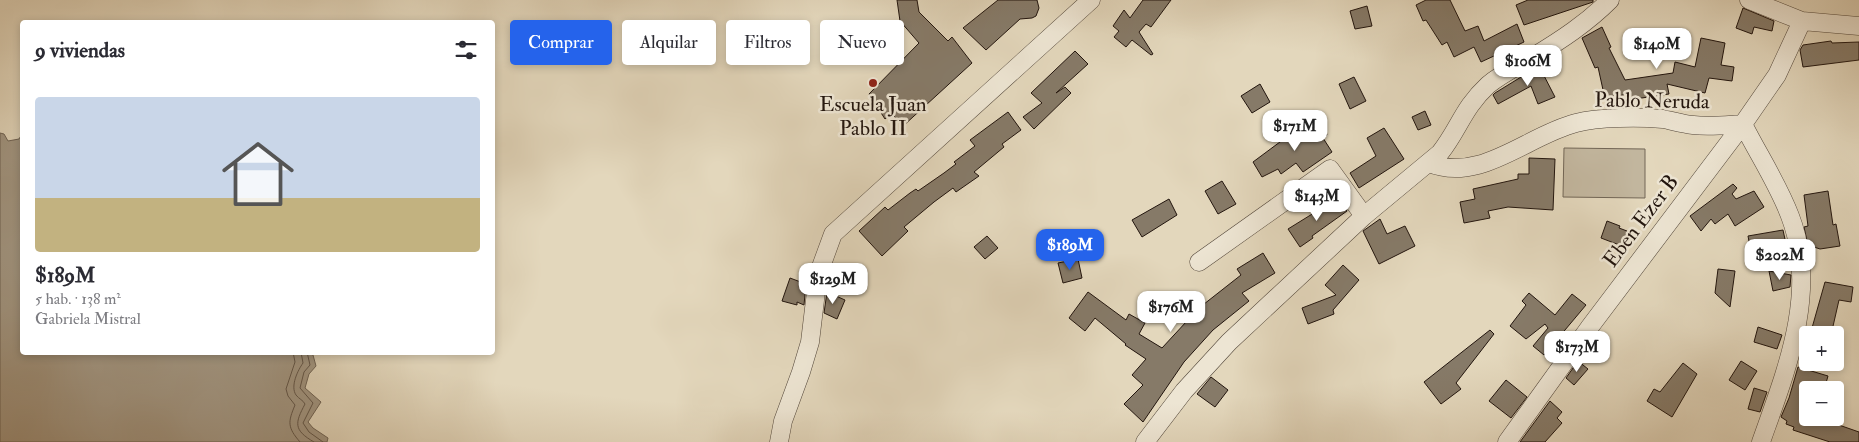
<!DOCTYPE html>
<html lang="es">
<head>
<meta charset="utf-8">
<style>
	:root { --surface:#fff; --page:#f2f2f3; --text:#2b2b33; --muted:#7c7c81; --line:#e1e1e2; --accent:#2563eb }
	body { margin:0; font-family:"IM FELL Double Pica",serif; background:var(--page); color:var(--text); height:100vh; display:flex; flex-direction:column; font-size:19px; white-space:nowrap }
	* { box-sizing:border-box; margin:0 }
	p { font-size:16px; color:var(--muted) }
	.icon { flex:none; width:28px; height:28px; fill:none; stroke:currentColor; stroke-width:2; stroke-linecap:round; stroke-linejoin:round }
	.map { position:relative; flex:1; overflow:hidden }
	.sheet { position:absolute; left:20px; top:20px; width:475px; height:335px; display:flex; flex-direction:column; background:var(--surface); border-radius:5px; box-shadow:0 2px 8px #0003 }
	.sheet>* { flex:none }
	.banner { position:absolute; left:510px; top:20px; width:475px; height:45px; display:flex; gap:10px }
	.fabs { position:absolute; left:1799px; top:326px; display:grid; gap:10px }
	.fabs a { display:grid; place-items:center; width:45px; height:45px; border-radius:5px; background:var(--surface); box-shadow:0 2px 8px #0003; font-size:25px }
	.price { position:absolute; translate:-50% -42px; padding:0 11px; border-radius:10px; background:#fff; color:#222; font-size:16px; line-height:32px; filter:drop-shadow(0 1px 2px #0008) }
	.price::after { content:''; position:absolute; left:50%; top:30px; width:15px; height:11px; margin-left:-8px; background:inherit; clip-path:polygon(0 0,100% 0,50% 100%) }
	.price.selected { background:var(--accent); color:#fff }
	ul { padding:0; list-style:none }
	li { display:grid; align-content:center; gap:10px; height:265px; padding:0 15px }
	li+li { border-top:1px solid var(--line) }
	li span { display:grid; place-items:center; height:155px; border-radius:5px; color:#555 }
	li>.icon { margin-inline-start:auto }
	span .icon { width:90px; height:90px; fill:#fffc; stroke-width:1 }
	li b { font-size:21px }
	h2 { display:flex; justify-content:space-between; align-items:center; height:60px; padding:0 15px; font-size:21px }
	.pill { padding:0 18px; border-radius:5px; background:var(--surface); box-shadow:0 2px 8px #0003; font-size:18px; line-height:45px }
	.pill.selected { background:var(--accent); color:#fff }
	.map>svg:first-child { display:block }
</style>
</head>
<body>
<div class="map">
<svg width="1859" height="442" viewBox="0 0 1859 442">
	<rect width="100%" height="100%" fill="#e3d7bc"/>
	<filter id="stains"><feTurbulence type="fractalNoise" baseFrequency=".004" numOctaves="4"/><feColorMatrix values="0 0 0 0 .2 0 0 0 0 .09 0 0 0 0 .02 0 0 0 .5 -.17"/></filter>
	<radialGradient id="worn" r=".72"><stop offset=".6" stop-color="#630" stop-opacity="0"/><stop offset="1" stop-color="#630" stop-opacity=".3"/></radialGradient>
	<path fill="#c2b69e" stroke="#726656" d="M1564 148 1645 149V198L1563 197Z"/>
	<path fill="#a19581" stroke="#6e6253" d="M0 133 4 134 8 141 19 139 22 134V352L309 353 313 355 316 366 309 374 305 388 321 402 308 422 313 428 328 438 327 442H0Z"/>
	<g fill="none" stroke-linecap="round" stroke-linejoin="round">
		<path stroke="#625548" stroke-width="1" d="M293 352 295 362 286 389 288 396 295 405C288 422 287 427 300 442
			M301 352 303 363C298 370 290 386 296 395 299 399 303 400 305 404 295 423 293 430 314 442
			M307 352 310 365 304 372 300 388 313 403 303 423 309 432 323 442"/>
	</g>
	<path fill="#867a68" stroke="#22150e" d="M897 0H917L919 12 948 41 952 37 972 63 902 127 892 113 885 119 869 94 919 43 900 21Z
		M998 0H1037L1039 8 1036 16 1032 18 1020 19 986 50 963 28Z
		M1143 0H1171L1151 27 1146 24 1139 32 1153 54 1151 55 1132 40 1126 47 1114 37 1119 31 1113 26 1124 10 1130 18Z
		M1426 0H1450L1465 31 1478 26 1484 41 1517 24 1524 42 1481 62 1474 47 1454 57 1447 42 1442 45 1426 20 1423 21 1416 5Z
		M1528 0H1593V2L1524 25 1516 5Z
		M1367 6 1372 26 1355 29 1350 11Z
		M1743 8 1774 21 1772 31 1754 27 1752 34 1736 28Z
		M1602 27 1611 47 1609 48 1625 80 1673 73 1675 62 1695 67 1701 38 1725 43 1721 65 1734 67 1732 81 1709 78 1705 93 1667 84 1669 94 1628 100 1627 94 1605 99 1598 67 1595 68 1582 38Z
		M1831 41 1832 43 1859 42V60L1803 67 1800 50 1803 45Z
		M1075 51 1088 64 1056 93 1065 87 1071 93 1034 129 1023 117 1042 103 1031 93Z
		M1539 66 1555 97 1538 104 1531 86 1498 104 1493 95 1495 93Z
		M1354 77 1366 101 1350 109 1339 84Z
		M1260 84 1270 102 1252 113 1241 96Z
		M1425 111 1431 125 1418 130 1412 117Z
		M1008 112 1021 130 1002 144 1004 147 974 172 979 176 956 192 953 188 934 202 904 227 908 231 882 256 859 231 885 207 888 210 910 193 916 189 918 191 944 173 956 164 954 162 975 146 970 140Z
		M1320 123 1327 135 1323 138 1332 152 1303 172 1296 163 1281 174 1278 169 1262 177 1253 162 1288 136 1290 140Z
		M1384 128 1404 159 1359 188 1350 173 1376 156 1367 138Z
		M1529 158 1555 159 1553 210 1508 207 1488 211 1490 218 1464 223 1460 202 1475 199 1473 189 1518 179V174H1529Z
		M1222 181 1236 204 1218 214 1205 191Z
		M1733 184 1737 188 1732 194 1736 199 1754 191 1764 207 1735 226 1728 214 1715 224 1711 219 1701 231 1690 216Z
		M1828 191 1833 225 1836 224 1840 246 1820 249 1811 246 1809 250 1804 227 1808 226 1804 195Z
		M1338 198 1347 211 1312 236 1313 238 1300 247 1288 229Z
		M1169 199 1177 215 1142 237 1132 220Z
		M1380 219 1387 234 1405 226 1415 246 1379 264 1363 231Z
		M1607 221 1620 226 1619 228 1627 231 1622 246 1601 238Z
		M1783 230 1789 258 1753 263 1748 236Z
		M987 236 998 248 985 259 974 247Z
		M1263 253 1275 273 1242 293 1249 301 1213 330 1184 362 1143 422 1124 404 1143 385 1132 375 1146 359 1125 345 1126 344 1095 318 1085 331 1069 318 1088 292 1126 320 1129 314 1145 323 1139 334 1162 348 1199 308 1241 275 1237 269Z
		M1078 259 1082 278 1063 283 1058 263Z
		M1343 265 1359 280 1333 310 1334 314 1308 324 1302 308 1336 295 1325 285Z
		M1718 269 1735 271 1730 307 1715 293Z
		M1769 271 1791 275 1790 287 1773 291Z
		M790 278 806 284 804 305 797 302V305L782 301Z
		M1825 282 1853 287 1851 302 1839 300 1831 335H1810Z
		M827 292 845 300 837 319 824 313Z
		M1529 293 1555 315 1572 294 1586 305 1544 355 1533 346 1548 328 1545 324 1526 339 1510 326 1526 305 1522 301Z
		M1758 327 1782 335 1777 349 1754 342Z
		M1490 330 1494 334 1456 383 1461 389 1441 404 1424 382Z
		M1578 361 1588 369 1574 385 1566 378Z
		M1741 361 1757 371 1745 390 1729 380Z
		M1683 363 1697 374 1672 417 1647 401 1654 389 1660 392Z
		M1798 367 1828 376 1824 390H1808V418H1838L1836 424 1859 432V442H1830L1793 430 1794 427 1786 424 1787 421 1781 417 1789 398Z
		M1211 377 1228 390 1215 407 1197 394Z
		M1506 380 1527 397 1511 418 1489 401Z
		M1754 388 1767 392 1760 412 1748 409Z
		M1550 401 1562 412 1557 418 1562 423 1545 442H1520Z"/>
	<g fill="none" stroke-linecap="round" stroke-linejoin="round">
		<g stroke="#52463a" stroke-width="19">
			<path id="minor" d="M1749 0 1802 21 1859 26
				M1429 163C1480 184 1528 135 1576 123 1598 117 1640 117 1663 119 1673 121 1683 124 1693 125 1709 127 1726 125 1743 124 1758 154 1778 184 1790 216 1819 291 1786 371 1761 442
				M1199 262 1330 169 1364 216
				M779 442 783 421 801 372 810 342 818 275 833 234 1091 0
				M1145 442 1184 391 1229 342 1364 216 1440 153C1459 129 1463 108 1488 85 1501 74 1518 66 1533 57 1561 40 1587 23 1610 0
				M1507 442 1589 328 1743 124 1777 75 1802 21"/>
		</g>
		<use href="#minor" stroke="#ede5d3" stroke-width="18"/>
	</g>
	<circle fill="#8f2418" stroke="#ede5d3" stroke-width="2" cx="873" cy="83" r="5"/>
	<g text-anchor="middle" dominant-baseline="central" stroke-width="5" stroke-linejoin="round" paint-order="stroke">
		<g font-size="21" fill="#22150e" stroke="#ede5d3">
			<text transform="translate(1652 101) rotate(1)">Pablo Neruda</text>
			<text transform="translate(1641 221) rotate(-53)">Eben Ezer B</text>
		</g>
		<g font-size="21" fill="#22150e" stroke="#ede5d3">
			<text x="873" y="104">Escuela Juan<tspan x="873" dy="24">Pablo II</tspan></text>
		</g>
	</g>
	<rect width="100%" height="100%" filter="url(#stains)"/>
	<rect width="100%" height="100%" fill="url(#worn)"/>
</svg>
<div class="fabs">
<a>+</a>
<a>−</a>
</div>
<b class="price" style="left:1657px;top:70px">$140M</b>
<b class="price" style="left:1528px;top:87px">$106M</b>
<b class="price" style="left:1295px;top:152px">$171M</b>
<b class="price" style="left:1317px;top:222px">$143M</b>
<b class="price selected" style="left:1070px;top:271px">$189M</b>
<b class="price" style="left:1780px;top:281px">$202M</b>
<b class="price" style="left:833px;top:305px">$129M</b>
<b class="price" style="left:1171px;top:333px">$176M</b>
<b class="price" style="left:1577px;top:373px">$173M</b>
<div class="banner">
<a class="pill selected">Comprar</a>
<a class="pill">Alquilar</a>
<a class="pill">Filtros</a>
<a class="pill">Nuevo</a>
</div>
<section class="sheet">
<h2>9 viviendas<svg class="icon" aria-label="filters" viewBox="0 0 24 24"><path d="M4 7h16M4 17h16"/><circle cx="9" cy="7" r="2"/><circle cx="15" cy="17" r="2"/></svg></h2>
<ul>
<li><span style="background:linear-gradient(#c9d6e8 65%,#c2b280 0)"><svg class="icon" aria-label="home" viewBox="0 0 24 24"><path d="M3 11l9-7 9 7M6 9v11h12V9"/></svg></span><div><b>$189M</b><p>5 hab. · 138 m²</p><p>Gabriela Mistral</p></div></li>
</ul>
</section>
</div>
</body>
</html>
